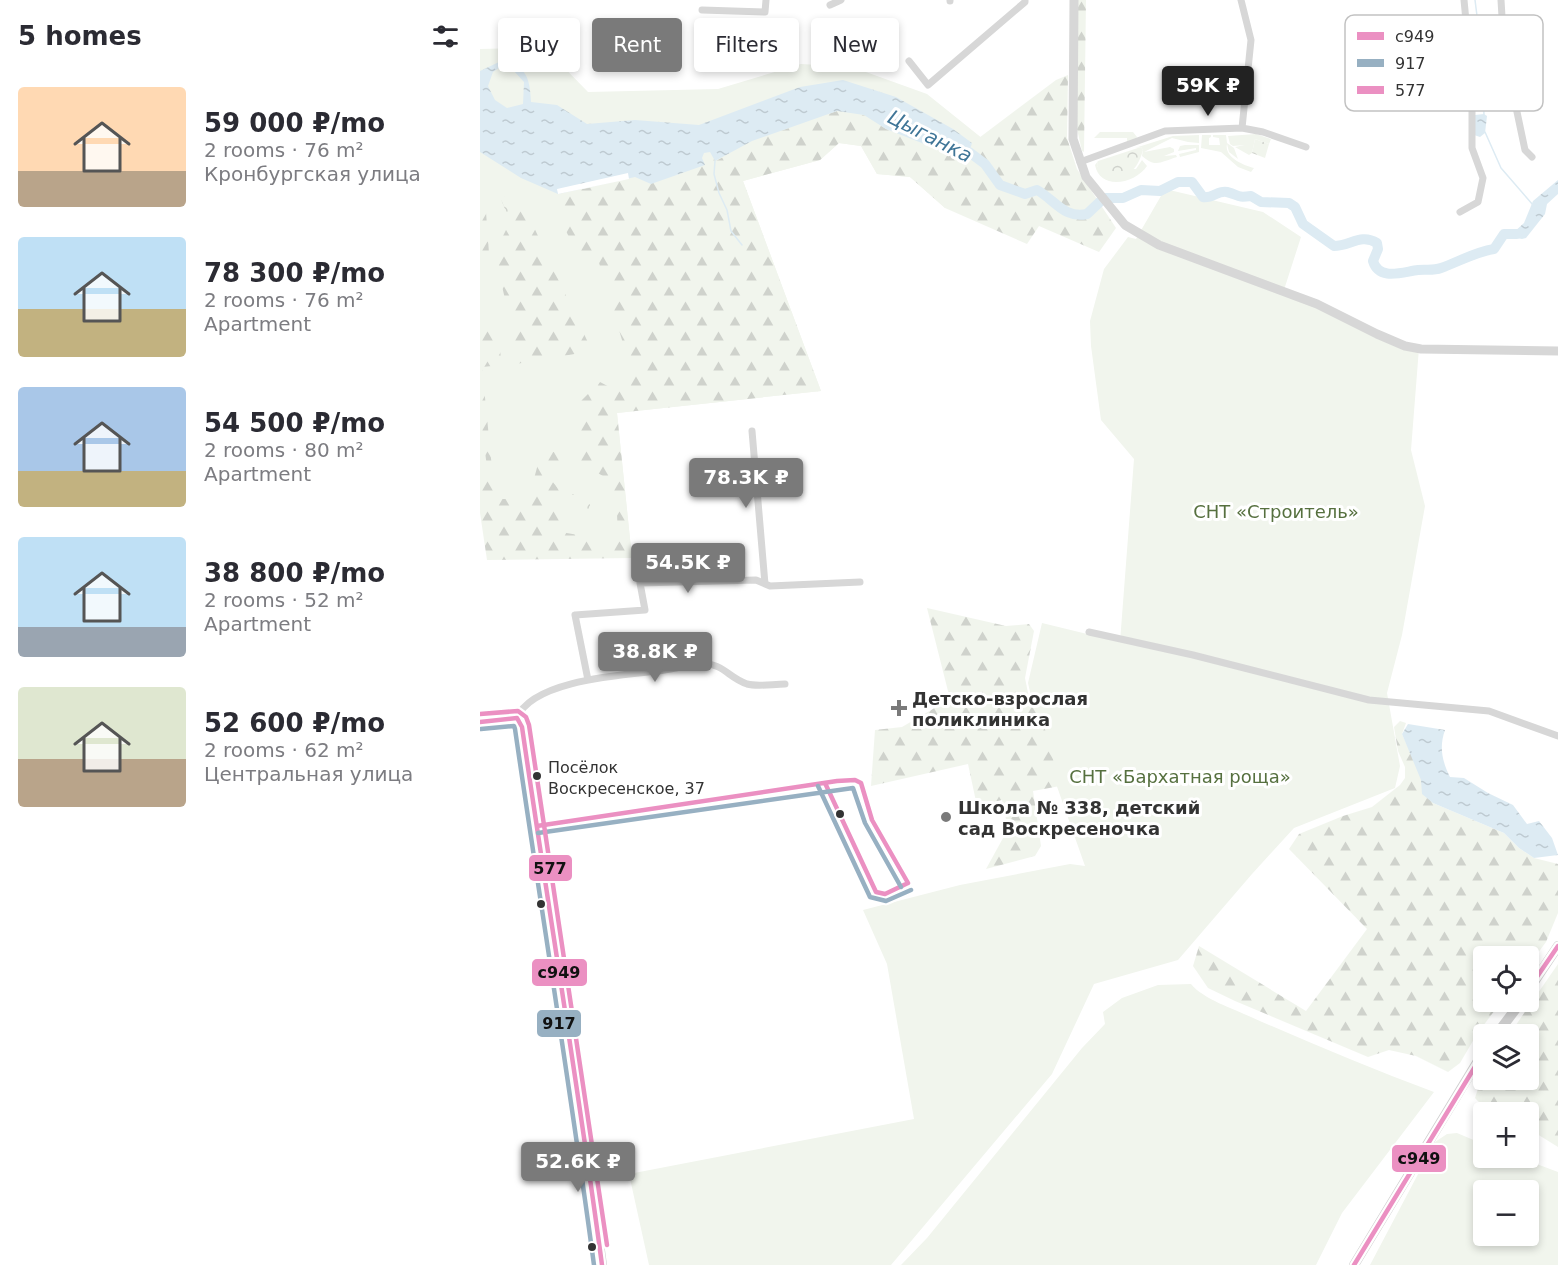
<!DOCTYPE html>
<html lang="en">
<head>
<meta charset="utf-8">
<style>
	:root { --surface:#fff; --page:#f7f7f7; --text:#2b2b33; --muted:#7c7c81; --accent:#7a7a7a }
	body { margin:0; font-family:"DejaVu Sans",sans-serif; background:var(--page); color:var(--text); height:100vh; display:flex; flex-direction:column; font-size:22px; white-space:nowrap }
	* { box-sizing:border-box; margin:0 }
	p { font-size:20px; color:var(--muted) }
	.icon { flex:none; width:33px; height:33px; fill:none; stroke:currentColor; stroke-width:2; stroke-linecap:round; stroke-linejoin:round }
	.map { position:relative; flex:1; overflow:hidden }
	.panel { display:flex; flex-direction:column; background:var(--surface); width:480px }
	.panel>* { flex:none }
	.guide { position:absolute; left:18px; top:18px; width:570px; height:54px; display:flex; gap:12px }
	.fabs { position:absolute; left:993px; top:946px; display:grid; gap:12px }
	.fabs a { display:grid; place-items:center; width:66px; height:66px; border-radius:6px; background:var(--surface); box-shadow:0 3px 9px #0003; font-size:30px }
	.price { position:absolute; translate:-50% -51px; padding:0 14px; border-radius:6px; background:var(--accent); color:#fff; font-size:20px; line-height:39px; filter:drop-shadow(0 2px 3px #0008) }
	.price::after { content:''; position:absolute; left:50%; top:36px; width:18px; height:14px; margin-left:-9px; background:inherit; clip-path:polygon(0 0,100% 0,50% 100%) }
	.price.active { background:#222; color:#fff }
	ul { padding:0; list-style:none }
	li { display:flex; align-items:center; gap:18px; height:150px; padding:0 18px }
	li span { display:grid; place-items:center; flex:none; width:168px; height:120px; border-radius:6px; color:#555 }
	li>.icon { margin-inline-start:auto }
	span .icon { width:72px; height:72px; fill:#fffc; stroke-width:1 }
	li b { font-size:26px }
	h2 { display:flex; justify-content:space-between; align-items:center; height:72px; padding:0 18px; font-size:26px }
	.pill { padding:0 21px; border-radius:6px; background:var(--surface); box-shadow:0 3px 9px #0003; font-size:21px; line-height:54px }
	.pill.active { background:var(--accent); color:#fff }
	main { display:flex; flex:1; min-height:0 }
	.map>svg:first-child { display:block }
</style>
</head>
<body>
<main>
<section class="panel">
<h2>5 homes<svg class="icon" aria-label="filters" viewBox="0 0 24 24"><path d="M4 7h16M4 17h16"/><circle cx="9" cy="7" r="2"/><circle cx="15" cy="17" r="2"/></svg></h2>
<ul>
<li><span style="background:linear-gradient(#ffd9b3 70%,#b9a48a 0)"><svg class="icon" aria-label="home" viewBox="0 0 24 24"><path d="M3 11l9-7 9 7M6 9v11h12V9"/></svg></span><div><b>59 000 ₽/mo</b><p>2 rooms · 76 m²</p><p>Кронбургская улица</p></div></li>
<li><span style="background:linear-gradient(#bfe0f5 60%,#c2b280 0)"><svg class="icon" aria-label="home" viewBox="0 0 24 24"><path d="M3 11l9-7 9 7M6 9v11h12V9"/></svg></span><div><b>78 300 ₽/mo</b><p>2 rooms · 76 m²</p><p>Apartment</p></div></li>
<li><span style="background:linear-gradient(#a9c7e8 70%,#c2b280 0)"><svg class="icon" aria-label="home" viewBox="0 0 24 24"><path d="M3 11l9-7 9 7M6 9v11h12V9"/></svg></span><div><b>54 500 ₽/mo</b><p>2 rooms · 80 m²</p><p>Apartment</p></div></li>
<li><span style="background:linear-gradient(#bfe0f5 75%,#9aa5b1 0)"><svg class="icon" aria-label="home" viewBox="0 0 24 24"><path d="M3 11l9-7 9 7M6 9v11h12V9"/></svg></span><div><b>38 800 ₽/mo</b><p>2 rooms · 52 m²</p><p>Apartment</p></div></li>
<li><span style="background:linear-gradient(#dfe7d0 60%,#b9a48a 0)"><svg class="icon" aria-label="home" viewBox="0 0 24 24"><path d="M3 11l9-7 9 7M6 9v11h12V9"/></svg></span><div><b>52 600 ₽/mo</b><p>2 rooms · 62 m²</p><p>Центральная улица</p></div></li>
</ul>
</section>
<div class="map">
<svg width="1078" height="1265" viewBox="0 0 1078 1265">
	<defs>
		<pattern id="forest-firs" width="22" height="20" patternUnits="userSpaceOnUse" patternTransform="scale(1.5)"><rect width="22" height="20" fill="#f1f5ed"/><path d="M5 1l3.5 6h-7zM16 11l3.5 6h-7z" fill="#cfd2cc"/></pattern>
		<pattern id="park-crowns" width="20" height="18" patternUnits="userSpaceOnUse" patternTransform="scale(1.5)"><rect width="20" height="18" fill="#f1f5ed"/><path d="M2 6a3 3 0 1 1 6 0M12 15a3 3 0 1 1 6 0" fill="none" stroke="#cfd2cc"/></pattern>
		<pattern id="water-ripples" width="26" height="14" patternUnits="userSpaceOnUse" patternTransform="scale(1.5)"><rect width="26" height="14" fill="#ddebf3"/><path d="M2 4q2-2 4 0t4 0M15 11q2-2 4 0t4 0" fill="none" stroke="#becad1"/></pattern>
	</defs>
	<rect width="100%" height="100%" fill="#fff"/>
	<path fill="#f1f5ed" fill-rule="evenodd" d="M35 48 67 50 108 92 238 89 321 64 372 67 447 94 513 147 465 208 430 177 397 174 381 146 359 143 340 160 263 181 341 391 137 413 152 558 0 513V49Z
		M620 132H653L657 137 655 140 647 142V138H614Z
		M776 134 791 139 789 144 775 139 772 153 769 155 755 147 765 145 753 146 750 144 748 136Z
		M719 135V143L708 142 692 138 664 152 690 147 694 149V152L684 156 696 155 697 157C680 162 676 168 662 156L663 150 661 147 655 148 693 136Z
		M722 135H731V137L729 138V145H740L739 138 733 137V135H746L747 143 754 148 758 159 749 152 747 144C744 157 763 165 774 168L771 172 758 167 741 152 721 148Z
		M705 145H719V152L700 157 699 154 716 150V148L698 151 700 146Z
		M662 160 667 166C655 184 620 191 615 165L618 161 617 167 656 169Z
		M685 189 783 212 821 237 803 293 939 348 931 450 945 506 922 635 907 693 920 766 915 788 814 828 772 874 698 960 614 984 572 1074 411 1265H169L149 1174 434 1119 407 964 383 910 480 885 590 864 605 866 562 744 548 683 562 623 640 642 654 459 621 420 611 346 610 321 624 269 648 237 656 239Z
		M711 984C723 999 754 1009 771 1017 832 1044 892 1069 954 1092L862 1213 836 1265H421L447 1238 602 1048 625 1024 623 1012 642 998 678 985Z
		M977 1133 1003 1144 1004 1158H1041L1078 1172V1265H890L955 1142 967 1134ZM1004 1191H1048V1236H1004Z"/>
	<path fill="url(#forest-firs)" d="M597 0H606L604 152 602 151 597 129Z
		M588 75 587 138 597 169 636 228 619 252 559 226 547 244 465 208 430 177 397 174 381 146 359 143 340 160 263 181 341 391 137 413 152 558 7 560 0 513V476L9 482 0 414V302L4 321 17 329 22 365 2 367 15 499H52V486L58 464 81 492V532L121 539 138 538 137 514 128 479 111 469 95 466 92 454 98 449 97 405 120 382 137 391 153 377 117 256 98 255 73 205 74 192 78 194 225 165 222 158 224 153 230 152 236 161 272 141 357 111 384 115 406 129 475 156 576 80Z
		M19 194 43 204 112 351 30 365 31 325 19 273 17 248 30 222Z
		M0 211 6 212 10 267 0 273Z
		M70 452H82L87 463 75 469 67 462Z
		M447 608 526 626 549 624 554 631 545 678 548 693 566 732 580 786 553 791 561 846 555 856 506 869 528 829 522 800 497 806 488 764 391 786 395 730 422 727 470 699Z
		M920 721 926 723 922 734 953 803 1024 833 1039 848 1054 858 1078 864V913L1066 942 1049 965 1048 957H1004V1002H1021L997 1034 980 1063 968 1072 936 1056 909 1050 888 1057 755 1001 728 988 713 966 719 946 826 1011 887 929 809 849 819 834 863 816 892 807 920 785 925 778V767L918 751 914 727Z
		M1078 964V1147L1049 1129 1048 1113C1021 1113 1015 1119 995 1098L1003 1073 1004 1080H1048V1035H1029Z"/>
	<path fill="url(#park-crowns)" d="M775 139 789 144 785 158 772 153Z
		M661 147 663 150C656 175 644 180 620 172L617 166 618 161Z
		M19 194 43 204 30 222Z
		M91 494 110 498V518Z"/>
	<path fill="url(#water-ripples)" fill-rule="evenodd" d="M19 62C46 64 50 77 51 102L77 105 107 124 155 120 219 125 320 87 363 80 416 97 473 129 492 143 489 152 475 156 406 129 384 115 357 111 272 141 235 161 230 152 224 153 222 158 225 165 171 184 155 177 78 194 41 178 0 152V71ZM19 68 32 69 44 82 43 104 27 108 15 100 8 86 13 72Z
		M1004 114 1007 116 1005 133 1000 137 994 135 995 115Z
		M1078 180V194L1067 204 1065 214 1046 238 1042 239 1026 236 1024 234 1026 232 1033 233 1044 223 1053 201Z
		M928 724 965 730C959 747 962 761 970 777L984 778 1008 793 1033 805 1047 824 1059 821 1072 838 1078 855 1054 858 1039 848 1024 833 953 803 942 794 941 780 922 734Z"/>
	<path fill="#fff" d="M148 173 149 179 78 194 77 189Z"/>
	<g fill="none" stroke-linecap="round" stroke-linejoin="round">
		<path stroke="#ddebf3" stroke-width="1.5" d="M995 0 1002 56 1004 116
			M1005 132 1021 168 1053 205
			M235 161 234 174 239 193 247 210 251 231 262 245"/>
		<path stroke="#ddebf3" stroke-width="10" d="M477 147 489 152 505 164 520 185 545 194 557 190C575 200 584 219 607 214L624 198H643L661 190 680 191 698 182H712L723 197C732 199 738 190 747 192 760 195 755 198 771 196L781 202 809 203 815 207 823 224 854 246C870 246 881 233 897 243L898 249 893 261C899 281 922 272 938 270 945 269 953 271 961 268 978 262 995 252 1014 249L1024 234H1037"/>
		<path stroke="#d7d7d7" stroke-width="7" d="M1021 0 1024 50 1028 84 1033 93 1045 150 1052 157
			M470 1V0
			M350 5 361 0
			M222 10 285 12 286 0
			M429 61 448 85 545 2V0
			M762 128 783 132 826 147
			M600 162 685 131 762 128 771 40 761 0
			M980 212 998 202 1003 178 992 148V84L984 0
			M272 431 285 584
			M609 632 713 655 889 700 1009 711 1078 736
			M108 680 95 615 165 610 160 583 276 580 290 586 380 582
			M37 718C52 680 142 675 178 671 192 669 206 666 220 663 245 664 247 677 267 684 278 687 293 684 305 684"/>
		<path stroke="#d7d7d7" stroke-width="9" d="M594 0 593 139 606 177 645 225 679 245 837 304 897 334 925 346 941 349 1078 351"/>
		<path stroke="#d0d0d0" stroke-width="10" d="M0 722 37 718 40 721 42 727 93 1073 105 1139 122 1265
			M1048 991 1078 946
			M1016 1035 1041 1002
			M874 1265 1004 1051"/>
		<g stroke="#fff" stroke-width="9">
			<path id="bus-1" d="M0 722 37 718 42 727C68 906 98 1085 122 1265
				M345 783 396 892 405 894 428 883
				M57 826 357 781 375 780 381 783 392 820 428 883
				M1048 990 1078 946
				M874 1265 1004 1052"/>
		</g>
		<g stroke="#fff" stroke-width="9">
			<path id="bus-2" d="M1 729 34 726 35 729C61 908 90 1086 114 1265
				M338 786 390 897 406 901 431 890
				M58 833 373 788 385 823 421 887"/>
		</g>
		<g stroke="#fff" stroke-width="9">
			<path id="bus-3" d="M0 714 38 711 46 717 49 725 127 1245"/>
		</g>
		<use href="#bus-1" stroke="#eb90c2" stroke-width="4.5"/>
		<use href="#bus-2" stroke="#97b0c2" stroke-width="4.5"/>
		<use href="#bus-3" stroke="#eb90c2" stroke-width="4.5"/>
	</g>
	<g fill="#7a7a7a" stroke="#fff" stroke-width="2">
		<path d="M416 699h6v6h6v6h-6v6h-6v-6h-6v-6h6z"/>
		<circle cx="466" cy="817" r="6"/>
	</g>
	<g fill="#333" stroke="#fff" stroke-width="2">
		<circle cx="57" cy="776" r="5"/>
		<circle cx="360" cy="814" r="5"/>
		<circle cx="61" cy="904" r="5"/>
		<circle cx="112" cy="1247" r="5"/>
	</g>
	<g text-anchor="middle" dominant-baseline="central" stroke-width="6" stroke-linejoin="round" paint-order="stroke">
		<g font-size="16" fill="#333" stroke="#fff" text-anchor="start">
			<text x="68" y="767">Посёлок<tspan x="68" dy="21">Воскресенское, 37</tspan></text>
		</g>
		<g font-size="18" fill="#56703f" stroke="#fff">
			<text x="796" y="511">СНТ «Строитель»</text>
			<text x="700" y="776">СНТ «Бархатная роща»</text>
		</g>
		<g font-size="18" font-weight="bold" fill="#333" stroke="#fff" text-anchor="start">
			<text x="432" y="698">Детско-взрослая<tspan x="432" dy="21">поликлиника</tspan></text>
			<text x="478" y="807">Школа № 338, детский<tspan x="478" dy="21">сад Воскресеночка</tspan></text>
		</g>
		<g font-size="20" font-style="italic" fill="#3f7597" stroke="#fff">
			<text transform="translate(450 136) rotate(27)">Цыганка</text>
		</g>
	</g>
	<rect x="865" y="15" width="198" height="96" rx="9" fill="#fff" stroke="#c2c2c2" stroke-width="1.5"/>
	<rect x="877" y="32" width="27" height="8" fill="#eb90c2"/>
	<rect x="877" y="59" width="27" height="8" fill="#97b0c2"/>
	<rect x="877" y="86" width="27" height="8" fill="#eb90c2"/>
	<g font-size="16" fill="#333">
		<text x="915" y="42">с949</text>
		<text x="915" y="69">917</text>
		<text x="915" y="96">577</text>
	</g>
	<g stroke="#fff" stroke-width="2">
		<rect x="48" y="854" width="45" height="28" rx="6" fill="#eb90c2"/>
		<rect x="51" y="958" width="57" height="29" rx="6" fill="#eb90c2"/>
		<rect x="56" y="1009" width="46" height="29" rx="6" fill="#97b0c2"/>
		<rect x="911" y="1144" width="56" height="29" rx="6" fill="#eb90c2"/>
	</g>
	<g font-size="16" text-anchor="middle" font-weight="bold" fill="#111">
		<text x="70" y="874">577</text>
		<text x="79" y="978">с949</text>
		<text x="79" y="1029">917</text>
		<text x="939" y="1164">с949</text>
	</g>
</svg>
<div class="fabs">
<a><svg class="icon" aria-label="locate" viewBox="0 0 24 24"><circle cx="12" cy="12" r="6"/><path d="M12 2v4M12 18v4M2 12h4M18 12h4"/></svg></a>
<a><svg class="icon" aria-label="layers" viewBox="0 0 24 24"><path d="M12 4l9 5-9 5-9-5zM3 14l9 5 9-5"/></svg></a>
<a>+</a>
<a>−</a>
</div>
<b class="price active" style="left:728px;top:117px">59K ₽</b>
<b class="price" style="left:266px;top:509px">78.3K ₽</b>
<b class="price" style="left:208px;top:594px">54.5K ₽</b>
<b class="price" style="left:175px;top:683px">38.8K ₽</b>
<b class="price" style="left:98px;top:1193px">52.6K ₽</b>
<div class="guide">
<a class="pill">Buy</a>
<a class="pill active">Rent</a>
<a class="pill">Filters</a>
<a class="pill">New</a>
</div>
</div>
</main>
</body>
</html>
